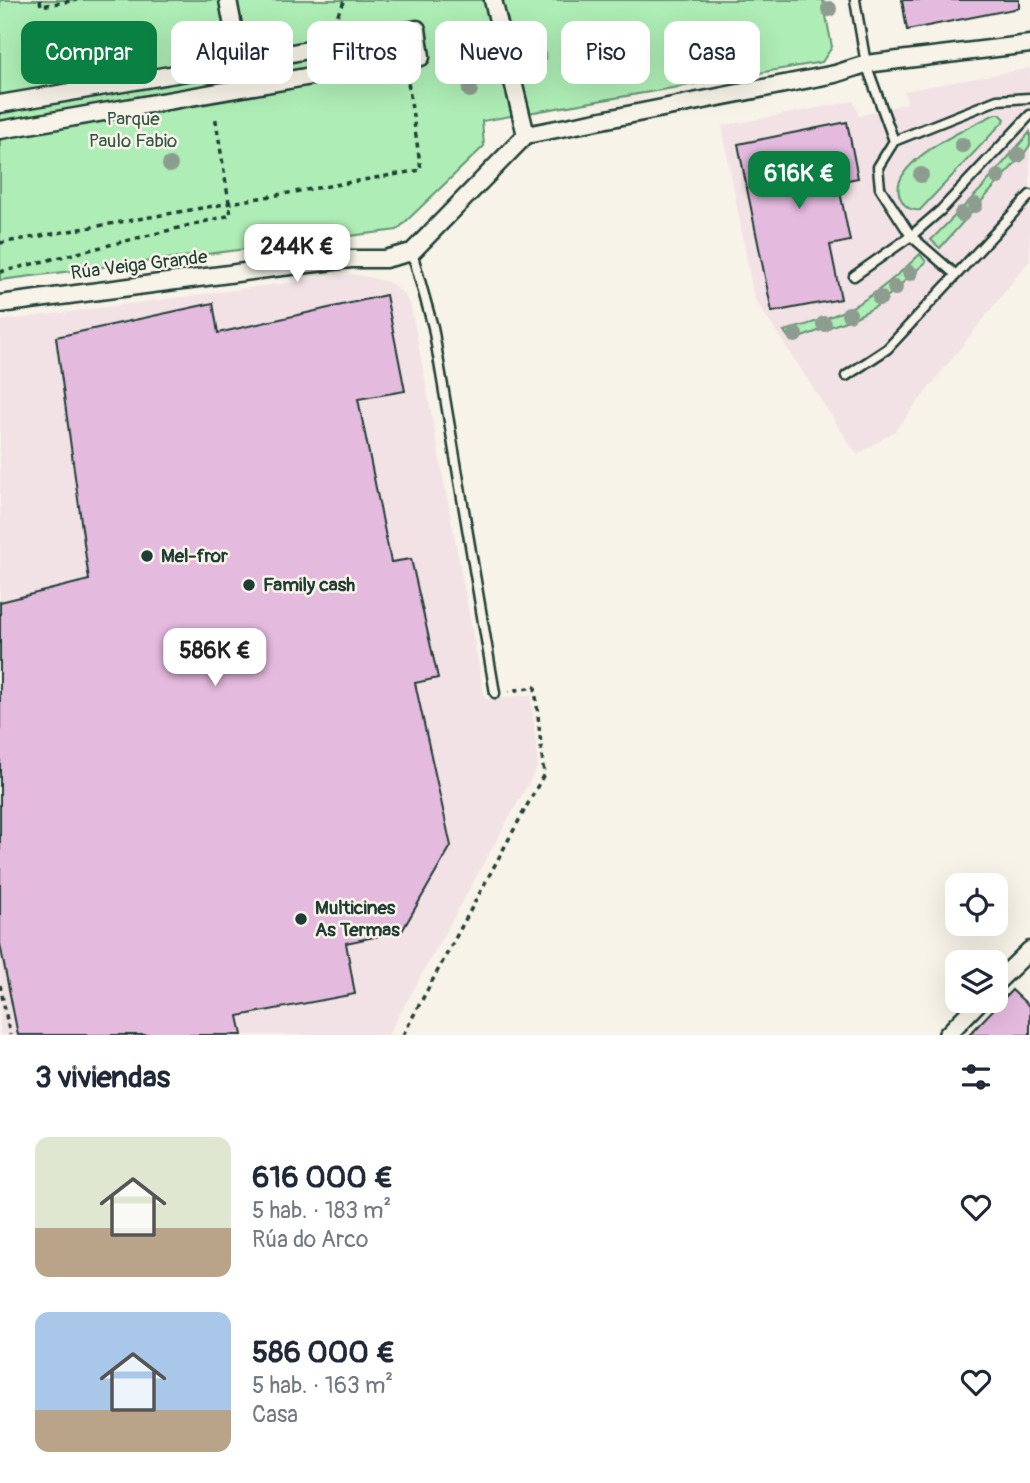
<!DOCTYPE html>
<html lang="es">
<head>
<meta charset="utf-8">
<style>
	:root { --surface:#fff; --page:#f6f6f7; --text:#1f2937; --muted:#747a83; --accent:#0b8043 }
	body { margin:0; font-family:Pangolin,sans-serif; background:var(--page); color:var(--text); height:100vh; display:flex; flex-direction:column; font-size:26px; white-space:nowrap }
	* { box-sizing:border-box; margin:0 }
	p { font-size:23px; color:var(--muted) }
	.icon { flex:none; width:38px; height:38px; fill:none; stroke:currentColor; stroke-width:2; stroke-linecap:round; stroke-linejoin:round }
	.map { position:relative; height:1035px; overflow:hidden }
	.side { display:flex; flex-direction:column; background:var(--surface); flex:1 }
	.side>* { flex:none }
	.banner { position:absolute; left:21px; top:21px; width:989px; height:63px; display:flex; gap:14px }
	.buttons { position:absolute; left:945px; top:873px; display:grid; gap:14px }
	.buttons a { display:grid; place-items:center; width:63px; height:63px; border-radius:14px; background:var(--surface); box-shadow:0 7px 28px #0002; font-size:35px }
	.price { position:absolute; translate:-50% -60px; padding:0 16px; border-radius:14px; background:#fff; color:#222; font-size:23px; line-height:46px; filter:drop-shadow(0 2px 4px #0008) }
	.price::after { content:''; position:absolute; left:50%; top:42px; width:21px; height:16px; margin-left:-10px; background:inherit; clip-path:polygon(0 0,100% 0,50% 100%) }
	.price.on { background:var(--accent); color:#fff }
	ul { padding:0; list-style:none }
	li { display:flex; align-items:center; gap:21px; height:175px; padding:0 35px }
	li span { display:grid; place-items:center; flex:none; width:196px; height:140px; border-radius:14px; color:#555 }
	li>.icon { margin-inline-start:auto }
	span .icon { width:84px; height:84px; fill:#fffc; stroke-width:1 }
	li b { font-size:30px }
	h2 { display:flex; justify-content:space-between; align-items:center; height:84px; padding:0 35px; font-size:30px }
	.tag { padding:0 24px; border-radius:14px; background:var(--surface); box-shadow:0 7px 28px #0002; font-size:24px; line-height:63px }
	.tag.on { background:var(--accent); color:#fff }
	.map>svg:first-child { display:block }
</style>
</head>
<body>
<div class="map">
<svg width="1030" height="1035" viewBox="0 0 1030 1035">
	<rect width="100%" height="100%" fill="#f7f3e8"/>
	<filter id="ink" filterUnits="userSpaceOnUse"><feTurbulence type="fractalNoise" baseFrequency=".0143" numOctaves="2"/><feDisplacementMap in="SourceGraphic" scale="14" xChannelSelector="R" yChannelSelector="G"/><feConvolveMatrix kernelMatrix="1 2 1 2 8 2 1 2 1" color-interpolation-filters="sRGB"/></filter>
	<g filter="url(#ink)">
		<path fill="#f2e2e5" d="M1030 68V260L895 431 857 455 754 298 722 126 854 101 859 116 907 103 904 91Z
			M354 274 388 282 403 293 411 306 485 699 531 695 538 766 388 1035H0V321Z"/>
		<path fill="#aeedb5" stroke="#669574" stroke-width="2" d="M0 0H823L832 47 822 62 482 121 484 146 397 230 0 280Z
			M995 114H1000L1005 119 1003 122 920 210C912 211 906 208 902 201 879 164 973 126 995 114Z
			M1030 132V145L1026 151 940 248 931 240 981 189Z
			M920 254 926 262 877 306 854 318 791 341 784 331C847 315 874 299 920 254Z"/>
		<path fill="#e5badf" stroke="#1f3d34" stroke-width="2" d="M902 0H1019V8L907 30Z
			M847 122 858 178 838 182 850 241 830 245 841 299 772 312 738 144Z
			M386 295 405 391 358 399 391 562 411 559 438 678 415 683 451 846 402 931 346 943 355 994 238 1016 242 1035H18L0 944V602L89 580 56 337 213 303 218 333Z
			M1012 990 1030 1007V1035H969Z"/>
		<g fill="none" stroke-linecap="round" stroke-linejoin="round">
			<g stroke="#1f3d34" stroke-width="13">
				<path id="lane" d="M855 0 866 64 894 141
					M240 63 245 88
					M1030 98 997 100 894 141 878 167 880 188 911 236 956 275 1030 195
					M412 252 433 327 495 693
					M854 276 911 236 941 210 1030 115
					M846 376 887 349 956 275"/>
			</g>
			<g stroke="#1f3d34" stroke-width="21">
				<path id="street" d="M228 0 240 63
					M493 0 526 135
					M0 104 240 63 417 29 421 57 0 130
					M526 135 835 74 866 64 1030 44
					M0 304 282 267 351 259H385L412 252 526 135
					M996 983 1030 950
					M947 1035 980 1001"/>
			</g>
			<path stroke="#1f3d34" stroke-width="3.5" stroke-dasharray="5 5" stroke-linecap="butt" d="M40 0 41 6 77 0
				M333 24 345 0
				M0 243 421 170 408 82
				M0 272 231 215 215 115
				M0 985 10 1035
				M403 1035 544 774 535 687 509 691"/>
			<use href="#lane" stroke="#f7f3e8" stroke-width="8"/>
			<use href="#street" stroke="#f7f3e8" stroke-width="16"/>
		</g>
		<g fill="#8c9d8f">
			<circle cx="829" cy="9" r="8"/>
			<circle cx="539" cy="56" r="8"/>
			<circle cx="470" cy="90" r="8"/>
			<circle cx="962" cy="145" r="8"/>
			<circle cx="1018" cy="155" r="8"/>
			<circle cx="170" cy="165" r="8"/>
			<circle cx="921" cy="175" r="8"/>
			<circle cx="998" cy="177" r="8"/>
			<circle cx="975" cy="205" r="8"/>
			<circle cx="962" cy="214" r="8"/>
			<circle cx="910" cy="273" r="8"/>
			<circle cx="895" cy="288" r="8"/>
			<circle cx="880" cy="298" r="8"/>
			<circle cx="849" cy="314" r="8"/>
			<circle cx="824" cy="324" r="8"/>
			<circle cx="795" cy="335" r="8"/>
		</g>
	</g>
	<g fill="#1f3d34" stroke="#f7f3e8" stroke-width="2.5">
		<circle cx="147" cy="556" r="7"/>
		<circle cx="249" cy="585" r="7"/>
		<circle cx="301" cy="919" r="7"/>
	</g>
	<g text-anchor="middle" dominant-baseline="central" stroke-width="5" stroke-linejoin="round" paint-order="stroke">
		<g font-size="19" fill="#345747" stroke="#f7f3e8">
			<text x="133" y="119">Parque<tspan x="133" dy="22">Paulo Fabio</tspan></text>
		</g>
		<g font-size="19" fill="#1f3d34" stroke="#f7f3e8">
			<text transform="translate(139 265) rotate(-7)">Rúa Veiga Grande</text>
		</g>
		<g font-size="19" font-weight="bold" fill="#1f3d34" stroke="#f7f3e8" text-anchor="start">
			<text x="161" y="556">Mel-fror</text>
			<text x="263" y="585">Family cash</text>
			<text x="315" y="908">Multicines<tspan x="315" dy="22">As Termas</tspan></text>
		</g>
	</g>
</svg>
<div class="buttons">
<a><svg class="icon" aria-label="locate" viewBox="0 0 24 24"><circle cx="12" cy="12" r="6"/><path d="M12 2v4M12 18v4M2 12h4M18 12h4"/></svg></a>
<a><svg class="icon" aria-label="layers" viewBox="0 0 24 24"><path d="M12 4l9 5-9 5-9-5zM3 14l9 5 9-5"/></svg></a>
</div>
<b class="price on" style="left:799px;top:211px">616K €</b>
<b class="price" style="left:297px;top:284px">244K €</b>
<b class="price" style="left:215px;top:688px">586K €</b>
<div class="banner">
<a class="tag on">Comprar</a>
<a class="tag">Alquilar</a>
<a class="tag">Filtros</a>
<a class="tag">Nuevo</a>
<a class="tag">Piso</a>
<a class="tag">Casa</a>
</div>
</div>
<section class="side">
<h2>3 viviendas<svg class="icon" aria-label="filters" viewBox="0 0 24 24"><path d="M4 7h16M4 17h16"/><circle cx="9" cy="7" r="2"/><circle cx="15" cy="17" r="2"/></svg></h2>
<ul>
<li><span style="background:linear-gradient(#dfe7d0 65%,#b9a48a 0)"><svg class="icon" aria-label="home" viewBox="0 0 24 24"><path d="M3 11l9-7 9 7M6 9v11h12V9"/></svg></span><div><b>616 000 €</b><p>5 hab. · 183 m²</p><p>Rúa do Arco</p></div><svg class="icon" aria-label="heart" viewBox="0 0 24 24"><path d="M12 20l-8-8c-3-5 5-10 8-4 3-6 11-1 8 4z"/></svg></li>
<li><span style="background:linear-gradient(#a9c7e8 70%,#b9a48a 0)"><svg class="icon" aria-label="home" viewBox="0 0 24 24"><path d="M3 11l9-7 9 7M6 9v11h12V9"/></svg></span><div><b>586 000 €</b><p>5 hab. · 163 m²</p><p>Casa</p></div><svg class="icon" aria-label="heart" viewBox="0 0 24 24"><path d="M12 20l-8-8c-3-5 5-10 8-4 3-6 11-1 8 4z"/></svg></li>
</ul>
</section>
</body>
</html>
